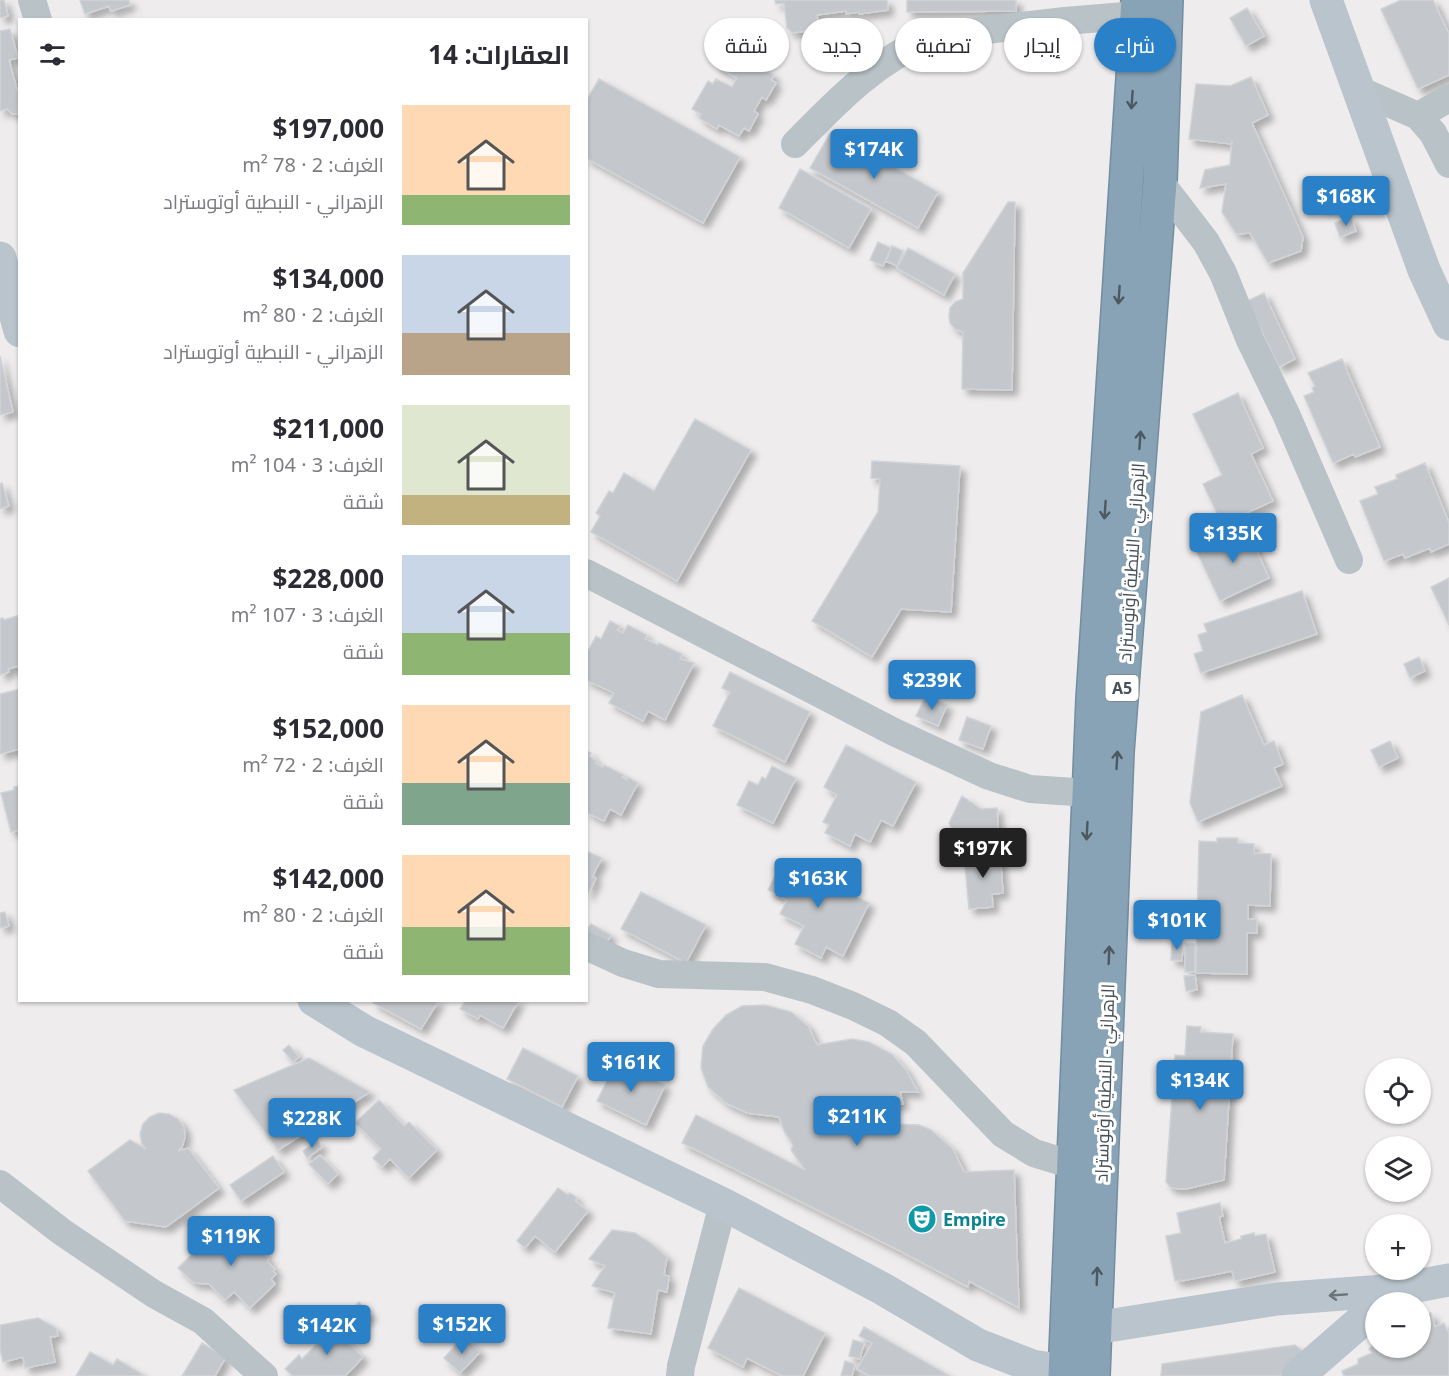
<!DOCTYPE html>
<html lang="ar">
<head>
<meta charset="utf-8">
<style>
	:root { --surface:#fff; --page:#f7f7f7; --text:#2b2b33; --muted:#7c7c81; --accent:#2b81c8 }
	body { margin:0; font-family:"Noto Sans",Cairo,sans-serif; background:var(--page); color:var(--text); direction:rtl; height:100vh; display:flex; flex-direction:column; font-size:22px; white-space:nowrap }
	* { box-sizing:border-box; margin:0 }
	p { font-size:20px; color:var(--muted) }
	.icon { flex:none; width:33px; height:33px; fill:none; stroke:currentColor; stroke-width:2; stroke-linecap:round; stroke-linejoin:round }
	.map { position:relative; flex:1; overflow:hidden; direction:ltr }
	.side { position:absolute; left:18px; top:18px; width:570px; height:984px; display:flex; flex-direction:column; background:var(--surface); border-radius:0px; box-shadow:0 2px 4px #0004; direction:rtl }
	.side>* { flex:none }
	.banner { position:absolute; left:606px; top:18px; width:570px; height:54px; direction:rtl; display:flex; gap:12px }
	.buttons { position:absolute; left:1365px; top:1058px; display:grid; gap:12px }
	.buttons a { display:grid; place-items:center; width:66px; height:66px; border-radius:50%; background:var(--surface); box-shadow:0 2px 4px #0004; font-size:30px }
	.price { position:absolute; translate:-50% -51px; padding:0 14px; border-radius:6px; background:var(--accent); color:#fff; font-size:20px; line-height:39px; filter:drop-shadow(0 2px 3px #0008) }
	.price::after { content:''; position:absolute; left:50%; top:36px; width:18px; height:14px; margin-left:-9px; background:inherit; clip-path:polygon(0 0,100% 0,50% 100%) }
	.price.active { background:#222; color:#fff }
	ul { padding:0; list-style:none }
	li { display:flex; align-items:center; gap:18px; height:150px; padding:0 18px }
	li span { display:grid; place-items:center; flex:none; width:168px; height:120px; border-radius:0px; color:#555 }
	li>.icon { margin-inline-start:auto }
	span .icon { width:72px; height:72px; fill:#fffc; stroke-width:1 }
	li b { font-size:26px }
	h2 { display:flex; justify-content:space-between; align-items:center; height:72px; padding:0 18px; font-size:26px }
	.tag { padding:0 21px; border-radius:27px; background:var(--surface); box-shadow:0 2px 4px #0004; font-size:21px; line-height:54px }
	.tag.active { background:var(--accent); color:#fff }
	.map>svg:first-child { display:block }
</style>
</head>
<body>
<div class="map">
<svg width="1449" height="1376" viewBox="0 0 1449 1376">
	<defs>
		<filter id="shadow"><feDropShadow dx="5.5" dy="5.5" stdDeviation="3" flood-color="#0004"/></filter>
	</defs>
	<rect width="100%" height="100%" fill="#eeecec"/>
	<path fill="#c4c7cb" stroke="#d0d3d7" stroke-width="1.5" filter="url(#shadow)" d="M0 0H4L8 16 0 18Z
		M80 0H129L130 5 111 11 109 6 85 14Z
		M775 0H887L888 10 859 14V12L846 14V11L817 15 819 29 793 33 787 28 784 3 776 4Z
		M907 0H1016V11L907 12Z
		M1401 0H1433L1449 34V75L1418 89 1381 9Z
		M1247 8 1264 36 1246 46 1230 18Z
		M10 29 18 58 9 60 17 90 20 89 18 114H12L7 109 0 111V31Z
		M736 47 755 58 752 63 774 75 771 80 776 83 766 100 762 97 754 111 758 114 749 131 744 128 739 136 719 125 717 129 699 118 701 114 692 109 708 81 713 84 716 79 732 87 737 78 716 66 726 48 733 53Z
		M1251 77 1268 115 1252 123 1303 237 1301 251 1268 263 1250 233 1236 234 1222 212 1226 184 1200 188 1205 170 1230 165 1232 140V144L1189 139 1196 84 1230 86Z
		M599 79 740 157 703 223 586 158V101Z
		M831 132 938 192 918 228 810 168Z
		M800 169 871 209 849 248 779 208Z
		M1329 186 1336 205 1324 209 1318 190Z
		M1008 202H1015L1012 390 962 389 963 332 955 329 950 323 949 316 950 308 955 302 963 299V273Z
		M1351 217 1356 231 1340 237 1335 223Z
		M878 242 891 248 883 266 870 260Z
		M892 246 903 251 897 266 886 261Z
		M908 248 955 274 944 295 897 268Z
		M1264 293 1295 359 1279 367 1247 301Z
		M0 356 13 412 0 415Z
		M1342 359 1380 447 1355 457 1354 454 1333 463 1304 396 1314 392 1312 388 1315 386 1308 373Z
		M1238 393 1263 448 1251 454 1273 501 1222 524 1203 484 1222 475 1193 414Z
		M695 419 751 450 677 581 591 532 600 516 596 513 609 491 613 493 624 473 654 491Z
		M872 461 960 466 951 612 901 609 872 657 812 621 878 512 880 479 871 478Z
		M1425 463 1449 523V544L1431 552 1430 548 1405 558 1403 554 1384 561 1360 501 1378 494 1375 487 1397 479 1396 475Z
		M2 483 9 506 0 509V484Z
		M1246 527 1269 578 1220 601 1196 550Z
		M1449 578V625L1431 587Z
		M1302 591 1317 634 1201 673 1194 654 1203 651 1198 635 1207 632 1204 624Z
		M20 615V672L18 666 8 669 9 672 0 675V619L3 618 4 620Z
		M610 621 620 626 617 630 623 633 628 625 647 635 645 639 658 645 659 643 682 654 680 659 694 663 665 720 648 711 643 721 609 703 614 693 586 680V655L596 636 601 639Z
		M1419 657 1425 671 1410 678 1404 664Z
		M730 672 810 712 785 762 713 726 730 692 722 688Z
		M20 689V749L0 754V694Z
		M1242 695 1264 745 1274 741 1283 764 1274 768 1282 786 1198 822 1190 803 1201 712Z
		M926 696 947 705 938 726 916 716Z
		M967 717 991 726 983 749 959 740Z
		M1390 741 1398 758 1379 767 1371 750Z
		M846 745 916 782 893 826 881 820 870 842 855 834 850 846 825 833 829 825 823 822 837 795 824 787Z
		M586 751 591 753 589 756 597 761 595 763 603 767 604 765 624 775 622 777 627 780 628 777 638 783 621 815 610 809 604 821 586 812Z
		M772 766 796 778 773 823 737 805 749 781 758 785 762 777 766 779Z
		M20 786V830L11 832 1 793 14 790V787Z
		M962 796 981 809 997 808 999 841 960 846 949 823Z
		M1217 838H1238V843L1254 844V853L1271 854 1270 906 1248 905V919H1257V933H1247V974L1196 973 1199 841 1217 842Z
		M586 851 602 858 592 877 596 878 587 896Z
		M1000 852 1003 893 992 894 993 907 969 909 964 855Z
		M784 859 869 903 843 956 826 947 821 958 795 944 804 926 780 914 787 900 768 890Z
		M641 892 706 925 686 963 621 929Z
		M5 912 9 926 0 928V913Z
		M591 924 611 935 604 947 586 937V931Z
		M1172 942 1183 943 1182 961 1171 960Z
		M1185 943 1195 944V972H1185Z
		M1195 975 1197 990 1186 991 1184 976Z
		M374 1000H439L421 1029 373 1003Z
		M466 1000H519L503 1028 480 1015 478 1019 460 1009Z
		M765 1005 791 1012 808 1026 817 1045 852 1039 869 1042 892 1054 906 1070 918 1092H900L903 1104 889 1105 891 1124 919 1125 931 1130 953 1149 964 1172 1014 1170 1019 1308 969 1281 968 1287 898 1250 682 1143 696 1115 805 1170 791 1150 793 1145 784 1131 779 1117 747 1113 726 1103 708 1087 701 1068 703 1046 713 1029 726 1015 742 1006Z
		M1187 1026 1201 1027 1200 1032 1233 1034 1224 1180 1186 1189 1171 1188 1166 1182 1175 1055 1185 1056Z
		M289 1045 299 1057 293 1062 283 1050Z
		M523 1048 578 1076 562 1107 507 1079Z
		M309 1058 370 1092 278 1150 234 1090Z
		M617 1061 665 1085 646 1125 597 1101Z
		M379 1100 404 1126 409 1122 437 1150 409 1178 390 1159 382 1167 373 1158 381 1149 355 1123Z
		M159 1113 169 1114 178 1119 184 1127 185 1137 182 1147 178 1151 188 1148 219 1188 166 1227 125 1221 88 1171 130 1140 146 1149 142 1144 140 1134 143 1124 150 1117Z
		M317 1140 322 1147 307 1158 303 1151Z
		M320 1155 338 1174 328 1184 309 1164Z
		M273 1156 284 1172 241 1201 230 1185Z
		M558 1188 568 1195 570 1193 577 1198 575 1201 588 1211 555 1252 535 1236 525 1248 517 1241Z
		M1220 1203 1223 1216 1219 1217 1225 1243 1241 1239V1236L1254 1233 1255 1236 1266 1234 1275 1272 1235 1281 1232 1271 1182 1281 1181 1280 1175 1281 1166 1236 1181 1233 1177 1213Z
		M218 1228 223 1234 228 1229 239 1240 243 1236 250 1243 252 1242 269 1259 267 1261 275 1269 273 1271 276 1274 271 1279 275 1284 250 1308 234 1292 225 1300 209 1284 194 1283 178 1268Z
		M612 1230 635 1233 651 1243 667 1257 664 1275 669 1276 667 1292 658 1290 651 1334 608 1328 615 1293 592 1286 605 1266 589 1259Z
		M739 1288 825 1333 803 1376H782L747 1358 743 1367 708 1348Z
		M359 1302 371 1314 359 1325 347 1313Z
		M1431 1313 1435 1327 1444 1323 1449 1334V1376H1344L1342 1371 1358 1364V1359L1372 1353 1369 1349 1376 1343V1347H1420V1316Z
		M38 1318 56 1328 58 1336 50 1337 55 1362 25 1368 23 1357 3 1362 0 1349V1325Z
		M332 1318 342 1327 337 1332 363 1357 345 1376H293L285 1369 299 1355 302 1359 323 1338 317 1333Z
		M864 1327 950 1376H870L857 1369 872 1343 859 1336Z
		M464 1336 480 1352 460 1373 444 1358Z
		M853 1340 864 1343 860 1359 849 1356Z
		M202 1343 226 1357 215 1376H182Z
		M1295 1345 1304 1352 1299 1362 1279 1376H1161L1162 1364Z
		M90 1352 113 1365 117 1359 142 1374 141 1376H76Z
		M845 1361 855 1364 852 1376H841Z"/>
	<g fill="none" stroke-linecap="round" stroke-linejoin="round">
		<g stroke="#738ea1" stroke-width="36">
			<path id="highway" d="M1065 1376 1093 699 1138 0
				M1093 1376 1117 752 1160 182 1166 0"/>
		</g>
		<path stroke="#b8c2c7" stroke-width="28" d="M32 0 38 20
			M1359 90 1418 116 1433 133 1449 164
			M1418 116 1449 98
			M795 144C838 100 876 60 934 36L1065 21 1137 15
			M1160 182 1206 242 1223 273 1250 340 1286 414 1349 560
			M586 573 894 732 989 776 1030 789 1089 793
			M586 946 623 963 659 974 765 977 812 990 853 1006 888 1023 916 1043 1003 1134 1034 1153 1073 1165
			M0 1184 62 1232 154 1294 203 1321 264 1376
			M680 1376 681 1366 723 1204"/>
		<path stroke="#b9c4cc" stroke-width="33" d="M1326 0 1424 270 1449 324
			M0 258 20 331
			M314 1000 364 1031 723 1204 883 1289 978 1345 1032 1366 1065 1371
			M1095 1328 1277 1299 1396 1290 1449 1280
			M1298 1376 1376 1308"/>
		<use href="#highway" stroke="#88a3b6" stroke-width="33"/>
	</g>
	<defs><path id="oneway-shaft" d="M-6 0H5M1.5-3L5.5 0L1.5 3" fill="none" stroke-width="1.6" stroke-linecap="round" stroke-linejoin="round" transform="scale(1.5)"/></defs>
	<g stroke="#4d5960">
		<use href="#oneway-shaft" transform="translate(1132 100) rotate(94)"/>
		<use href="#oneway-shaft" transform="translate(1119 295) rotate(94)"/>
		<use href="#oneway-shaft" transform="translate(1140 440) rotate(-86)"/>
		<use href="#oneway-shaft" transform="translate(1105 510) rotate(94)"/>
		<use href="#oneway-shaft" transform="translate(1117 760) rotate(-87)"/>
		<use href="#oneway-shaft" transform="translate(1087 831) rotate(93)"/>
		<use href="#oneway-shaft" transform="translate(1109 955) rotate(-88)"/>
		<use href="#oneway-shaft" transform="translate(1097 1276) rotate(-88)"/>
	</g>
	<use stroke="#68747a" href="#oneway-shaft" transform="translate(1338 1295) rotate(176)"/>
	<defs>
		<g id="theatre-disc" transform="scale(1.5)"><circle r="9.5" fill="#0f9aa8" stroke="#fff"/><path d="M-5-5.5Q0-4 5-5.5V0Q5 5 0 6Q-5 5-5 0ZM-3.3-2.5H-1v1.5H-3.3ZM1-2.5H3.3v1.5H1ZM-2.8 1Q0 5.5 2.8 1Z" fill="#fff"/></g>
	</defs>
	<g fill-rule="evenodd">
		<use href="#theatre-disc" x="922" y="1219"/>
	</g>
	<g text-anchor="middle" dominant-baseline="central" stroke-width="6" stroke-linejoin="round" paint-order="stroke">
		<rect fill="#fff" stroke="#7e8589" stroke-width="1.5" x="1105.5" y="675" width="33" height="26" rx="4.5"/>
		<g font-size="16" font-weight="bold" fill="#465157">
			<text x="1122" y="688">A5</text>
		</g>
		<g font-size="18" fill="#465157" stroke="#fff">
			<text transform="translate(1131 562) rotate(-86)">الزهراني - النبطية أوتوستراد</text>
			<text transform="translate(1104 1083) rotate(-88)">الزهراني - النبطية أوتوستراد</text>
		</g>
		<g font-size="18" font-weight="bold" fill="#0d838f" stroke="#fff" text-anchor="start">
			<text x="943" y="1219">Empire</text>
		</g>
	</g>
</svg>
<div class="buttons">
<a><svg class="icon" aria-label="locate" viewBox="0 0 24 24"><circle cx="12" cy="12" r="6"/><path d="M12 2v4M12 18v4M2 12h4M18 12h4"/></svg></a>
<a><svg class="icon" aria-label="layers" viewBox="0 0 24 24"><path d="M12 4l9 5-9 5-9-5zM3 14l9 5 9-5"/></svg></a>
<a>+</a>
<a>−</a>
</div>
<b class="price" style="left:874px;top:180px">$174K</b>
<b class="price" style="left:1346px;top:227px">$168K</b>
<b class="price" style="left:1233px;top:564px">$135K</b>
<b class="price" style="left:932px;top:711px">$239K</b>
<b class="price active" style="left:983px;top:879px">$197K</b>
<b class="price" style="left:818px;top:909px">$163K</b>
<b class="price" style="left:1177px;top:951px">$101K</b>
<b class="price" style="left:631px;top:1093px">$161K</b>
<b class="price" style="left:1200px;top:1111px">$134K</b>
<b class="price" style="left:857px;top:1147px">$211K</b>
<b class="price" style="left:312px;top:1149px">$228K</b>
<b class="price" style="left:231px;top:1267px">$119K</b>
<b class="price" style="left:462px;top:1355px">$152K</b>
<b class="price" style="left:327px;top:1356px">$142K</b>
<div class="banner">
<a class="tag active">شراء</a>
<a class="tag">إيجار</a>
<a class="tag">تصفية</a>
<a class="tag">جديد</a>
<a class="tag">شقة</a>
</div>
<section class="side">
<h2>العقارات: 14<svg class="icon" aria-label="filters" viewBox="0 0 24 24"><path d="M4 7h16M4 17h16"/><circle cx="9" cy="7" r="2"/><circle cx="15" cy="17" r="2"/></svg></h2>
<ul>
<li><span style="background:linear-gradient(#ffd9b3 75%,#8fb573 0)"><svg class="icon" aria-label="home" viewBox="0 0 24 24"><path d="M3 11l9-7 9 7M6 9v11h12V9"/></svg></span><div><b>$197,000</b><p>الغرف: 2 · 78 m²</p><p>الزهراني - النبطية أوتوستراد</p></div></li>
<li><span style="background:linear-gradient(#c9d6e8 65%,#b9a48a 0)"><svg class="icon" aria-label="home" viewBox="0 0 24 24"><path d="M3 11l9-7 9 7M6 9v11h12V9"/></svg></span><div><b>$134,000</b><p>الغرف: 2 · 80 m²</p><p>الزهراني - النبطية أوتوستراد</p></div></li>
<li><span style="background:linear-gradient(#dfe7d0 75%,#c2b280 0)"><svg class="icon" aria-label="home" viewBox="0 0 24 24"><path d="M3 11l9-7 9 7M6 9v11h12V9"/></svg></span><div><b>$211,000</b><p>الغرف: 3 · 104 m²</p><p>شقة</p></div></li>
<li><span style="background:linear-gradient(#c9d6e8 65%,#8fb573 0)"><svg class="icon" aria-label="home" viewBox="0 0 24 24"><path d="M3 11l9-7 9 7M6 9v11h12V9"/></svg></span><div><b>$228,000</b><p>الغرف: 3 · 107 m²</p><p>شقة</p></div></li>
<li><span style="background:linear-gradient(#ffd9b3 65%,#7fa58c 0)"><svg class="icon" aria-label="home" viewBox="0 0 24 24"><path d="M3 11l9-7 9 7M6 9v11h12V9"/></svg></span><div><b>$152,000</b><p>الغرف: 2 · 72 m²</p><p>شقة</p></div></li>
<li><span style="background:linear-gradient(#ffd9b3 60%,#8fb573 0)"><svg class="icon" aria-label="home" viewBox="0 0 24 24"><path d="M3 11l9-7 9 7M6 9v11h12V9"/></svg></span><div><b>$142,000</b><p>الغرف: 2 · 80 m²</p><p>شقة</p></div></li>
</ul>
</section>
</div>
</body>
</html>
